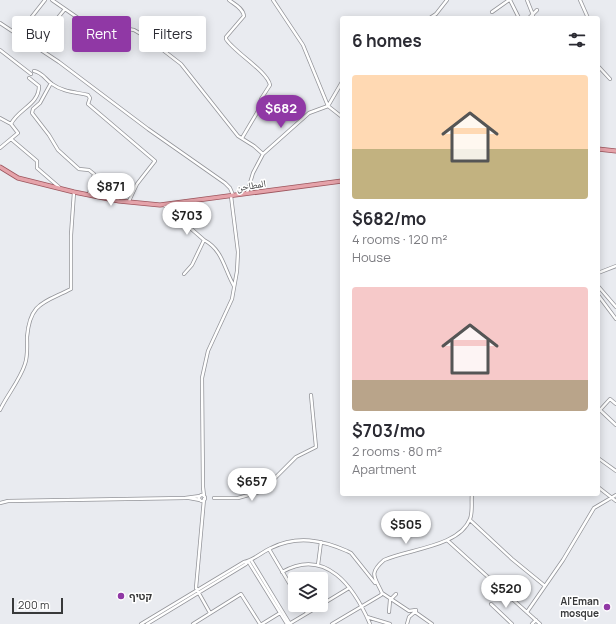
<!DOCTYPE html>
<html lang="en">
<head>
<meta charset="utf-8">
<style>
	:root { --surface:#fff; --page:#f7f7f7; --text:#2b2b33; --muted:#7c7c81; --accent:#9038a5 }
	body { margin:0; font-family:Manrope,"Noto Naskh Arabic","Noto Sans Hebrew",sans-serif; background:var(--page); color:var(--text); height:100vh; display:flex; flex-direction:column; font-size:15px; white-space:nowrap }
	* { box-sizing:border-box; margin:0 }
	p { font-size:13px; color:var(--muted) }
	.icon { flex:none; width:22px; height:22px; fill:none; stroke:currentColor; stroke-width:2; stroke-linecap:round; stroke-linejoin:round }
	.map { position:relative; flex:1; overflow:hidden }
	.drawer { position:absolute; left:340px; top:16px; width:260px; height:480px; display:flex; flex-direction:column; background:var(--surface); border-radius:4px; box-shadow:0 2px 10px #0003 }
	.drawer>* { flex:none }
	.top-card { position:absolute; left:12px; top:16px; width:268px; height:36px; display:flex; gap:8px }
	.controls { position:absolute; left:288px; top:572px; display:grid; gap:8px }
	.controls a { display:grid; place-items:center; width:40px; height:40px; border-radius:4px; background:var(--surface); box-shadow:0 2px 10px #0003; font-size:20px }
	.scale { position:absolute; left:12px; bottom:10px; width:51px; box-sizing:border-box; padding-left:4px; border:2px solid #38393a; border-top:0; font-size:11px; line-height:14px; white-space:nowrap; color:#38393a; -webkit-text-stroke:3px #fff; paint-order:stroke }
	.price { position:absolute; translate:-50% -34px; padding:0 9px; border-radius:14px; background:#fff; color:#222; font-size:13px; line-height:26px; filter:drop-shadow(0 1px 2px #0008) }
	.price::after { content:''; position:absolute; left:50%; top:24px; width:12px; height:9px; margin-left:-6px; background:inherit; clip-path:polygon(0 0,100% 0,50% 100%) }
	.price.current { background:var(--accent); color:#fff }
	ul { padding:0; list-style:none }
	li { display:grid; align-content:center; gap:8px; height:212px; padding:0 12px }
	li span { display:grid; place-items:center; height:124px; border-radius:4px; color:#555 }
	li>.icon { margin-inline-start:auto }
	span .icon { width:72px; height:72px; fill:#fffc; stroke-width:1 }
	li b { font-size:17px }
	h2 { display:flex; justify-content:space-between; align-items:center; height:48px; padding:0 12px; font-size:17px }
	.pill { padding:0 14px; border-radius:4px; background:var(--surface); box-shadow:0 2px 10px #0003; font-size:14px; line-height:36px }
	.pill.current { background:var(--accent); color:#fff }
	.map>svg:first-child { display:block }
</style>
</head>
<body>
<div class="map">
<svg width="616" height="624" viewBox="0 0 616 624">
	<rect width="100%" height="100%" fill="#e9ebf0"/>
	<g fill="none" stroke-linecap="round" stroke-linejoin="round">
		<g stroke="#939499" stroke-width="4">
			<path id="minor" d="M52 0 78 18 94 23 134 30 146 37 181 64 238 136 254 146 263 154
				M229 0C234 4 243 8 244 16L226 37V39C234 52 267 71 270 85L261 99 258 111 242 138
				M273 0 303 45 328 106 342 117
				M510 0 519 18
				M527 0 533 15
				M580 0 588 18
				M492 12 509 0
				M430 18 436 14 447 0
				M529 18 537 10
				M0 23 59 62 148 129 225 183 230 188 233 195
				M23 28 45 0
				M34 47 65 9
				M0 50 31 74
				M598 66 610 79
				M34 71C42 72 46 80 52 84 63 92 75 92 88 95L90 98 88 104 155 161 137 184 129 201
				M51 83 40 103 33 109 32 113 49 135 58 150 79 169 89 170 94 174 89 194
				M0 118 11 124 18 133 0 148
				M11 124C18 109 39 105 39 86L29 78
				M11 139 37 161V168L59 187
				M247 193 253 173 263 154 309 113 328 106 342 82
				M164 205 204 240 192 265 184 274
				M204 240C223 250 224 269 234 286
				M598 273 616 266
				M598 286 616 307
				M598 295 616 319
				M616 404 610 399 600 410 616 425
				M0 410C7 395 20 380 25 364 28 356 27 346 27 337 30 302 44 303 71 289V235L74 192
				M598 458 616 471
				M598 487 616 501
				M199 498a3 3 0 1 1 6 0a3 3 0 1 1-6 0Z
				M204 496 203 487 202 378 208 351 232 299 237 271 238 252 231 196
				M189 498 200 500
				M214 498H238L259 492 267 486 296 457 316 447 311 395
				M204 499 196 588 210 613
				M0 503 8 501 185 498 200 496
				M470 520 512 559 545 586
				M447 540 540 624
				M269 549 295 593
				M251 560 290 624
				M248 561 287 624
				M318 565 321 542
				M282 572C326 547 354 587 370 624
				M382 593 409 611 416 610
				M491 604 512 624
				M303 605 307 613
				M321 605 349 588
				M389 612 390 600 396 594
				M415 612 432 624
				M527 612 563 560 594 508 616 495
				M367 617 390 624
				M141 624 244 562C254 560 262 552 271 548 297 535 322 540 347 551L351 553 375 583
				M147 624 246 564 248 561
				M193 624 241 594 260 624
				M262 624 280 613
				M289 624 321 605
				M332 624 381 595 382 593C375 577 368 574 384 560 408 549 459 547 470 519 473 512 471 501 472 494
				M407 624 409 617 416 611
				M532 624 536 620"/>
		</g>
		<g stroke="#9d565e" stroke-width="5">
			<path id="major" d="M598 149 616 151
				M0 167 18 178 74 192 119 201 160 205 342 181"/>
		</g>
		<use href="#minor" stroke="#fff" stroke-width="2.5"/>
		<use href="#major" stroke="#e5a3aa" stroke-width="3.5"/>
	</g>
	<g fill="#9038a5" stroke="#fff" stroke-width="1.5">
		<circle cx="121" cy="596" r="4"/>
		<circle cx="607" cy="607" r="4"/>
	</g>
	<g text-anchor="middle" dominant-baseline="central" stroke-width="3" stroke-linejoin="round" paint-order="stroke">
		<g font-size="10" fill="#38393a" stroke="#fff">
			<text transform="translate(251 185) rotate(-9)">المطاحن</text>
		</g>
		<g font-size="10" font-weight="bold" fill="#38393a" stroke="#fff" text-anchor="start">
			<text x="129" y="596">קטיף</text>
			<text x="599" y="601" text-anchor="end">Al'Eman<tspan x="599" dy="12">mosque</tspan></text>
		</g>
	</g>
</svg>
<div class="controls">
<a><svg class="icon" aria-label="layers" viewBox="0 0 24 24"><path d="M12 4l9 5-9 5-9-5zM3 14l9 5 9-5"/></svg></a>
</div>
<div class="scale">200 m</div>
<b class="price current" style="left:281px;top:129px">$682</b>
<b class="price" style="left:111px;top:207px">$871</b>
<b class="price" style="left:187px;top:236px">$703</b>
<b class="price" style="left:252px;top:502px">$657</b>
<b class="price" style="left:406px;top:545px">$505</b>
<b class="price" style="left:506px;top:609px">$520</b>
<div class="top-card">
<a class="pill">Buy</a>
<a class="pill current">Rent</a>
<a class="pill">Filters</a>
</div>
<section class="drawer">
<h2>6 homes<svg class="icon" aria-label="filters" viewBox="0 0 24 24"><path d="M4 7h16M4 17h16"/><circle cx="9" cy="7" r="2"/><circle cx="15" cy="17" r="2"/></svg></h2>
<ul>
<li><span style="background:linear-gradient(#ffd9b3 60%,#c2b280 0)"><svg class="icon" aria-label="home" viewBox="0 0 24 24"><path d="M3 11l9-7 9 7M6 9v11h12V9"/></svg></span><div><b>$682/mo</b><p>4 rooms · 120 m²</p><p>House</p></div></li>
<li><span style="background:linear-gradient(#f6c9c9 75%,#b9a48a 0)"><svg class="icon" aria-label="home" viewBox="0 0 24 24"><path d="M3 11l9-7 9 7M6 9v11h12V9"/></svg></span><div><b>$703/mo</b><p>2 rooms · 80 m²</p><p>Apartment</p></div></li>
</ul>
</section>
</div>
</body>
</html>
